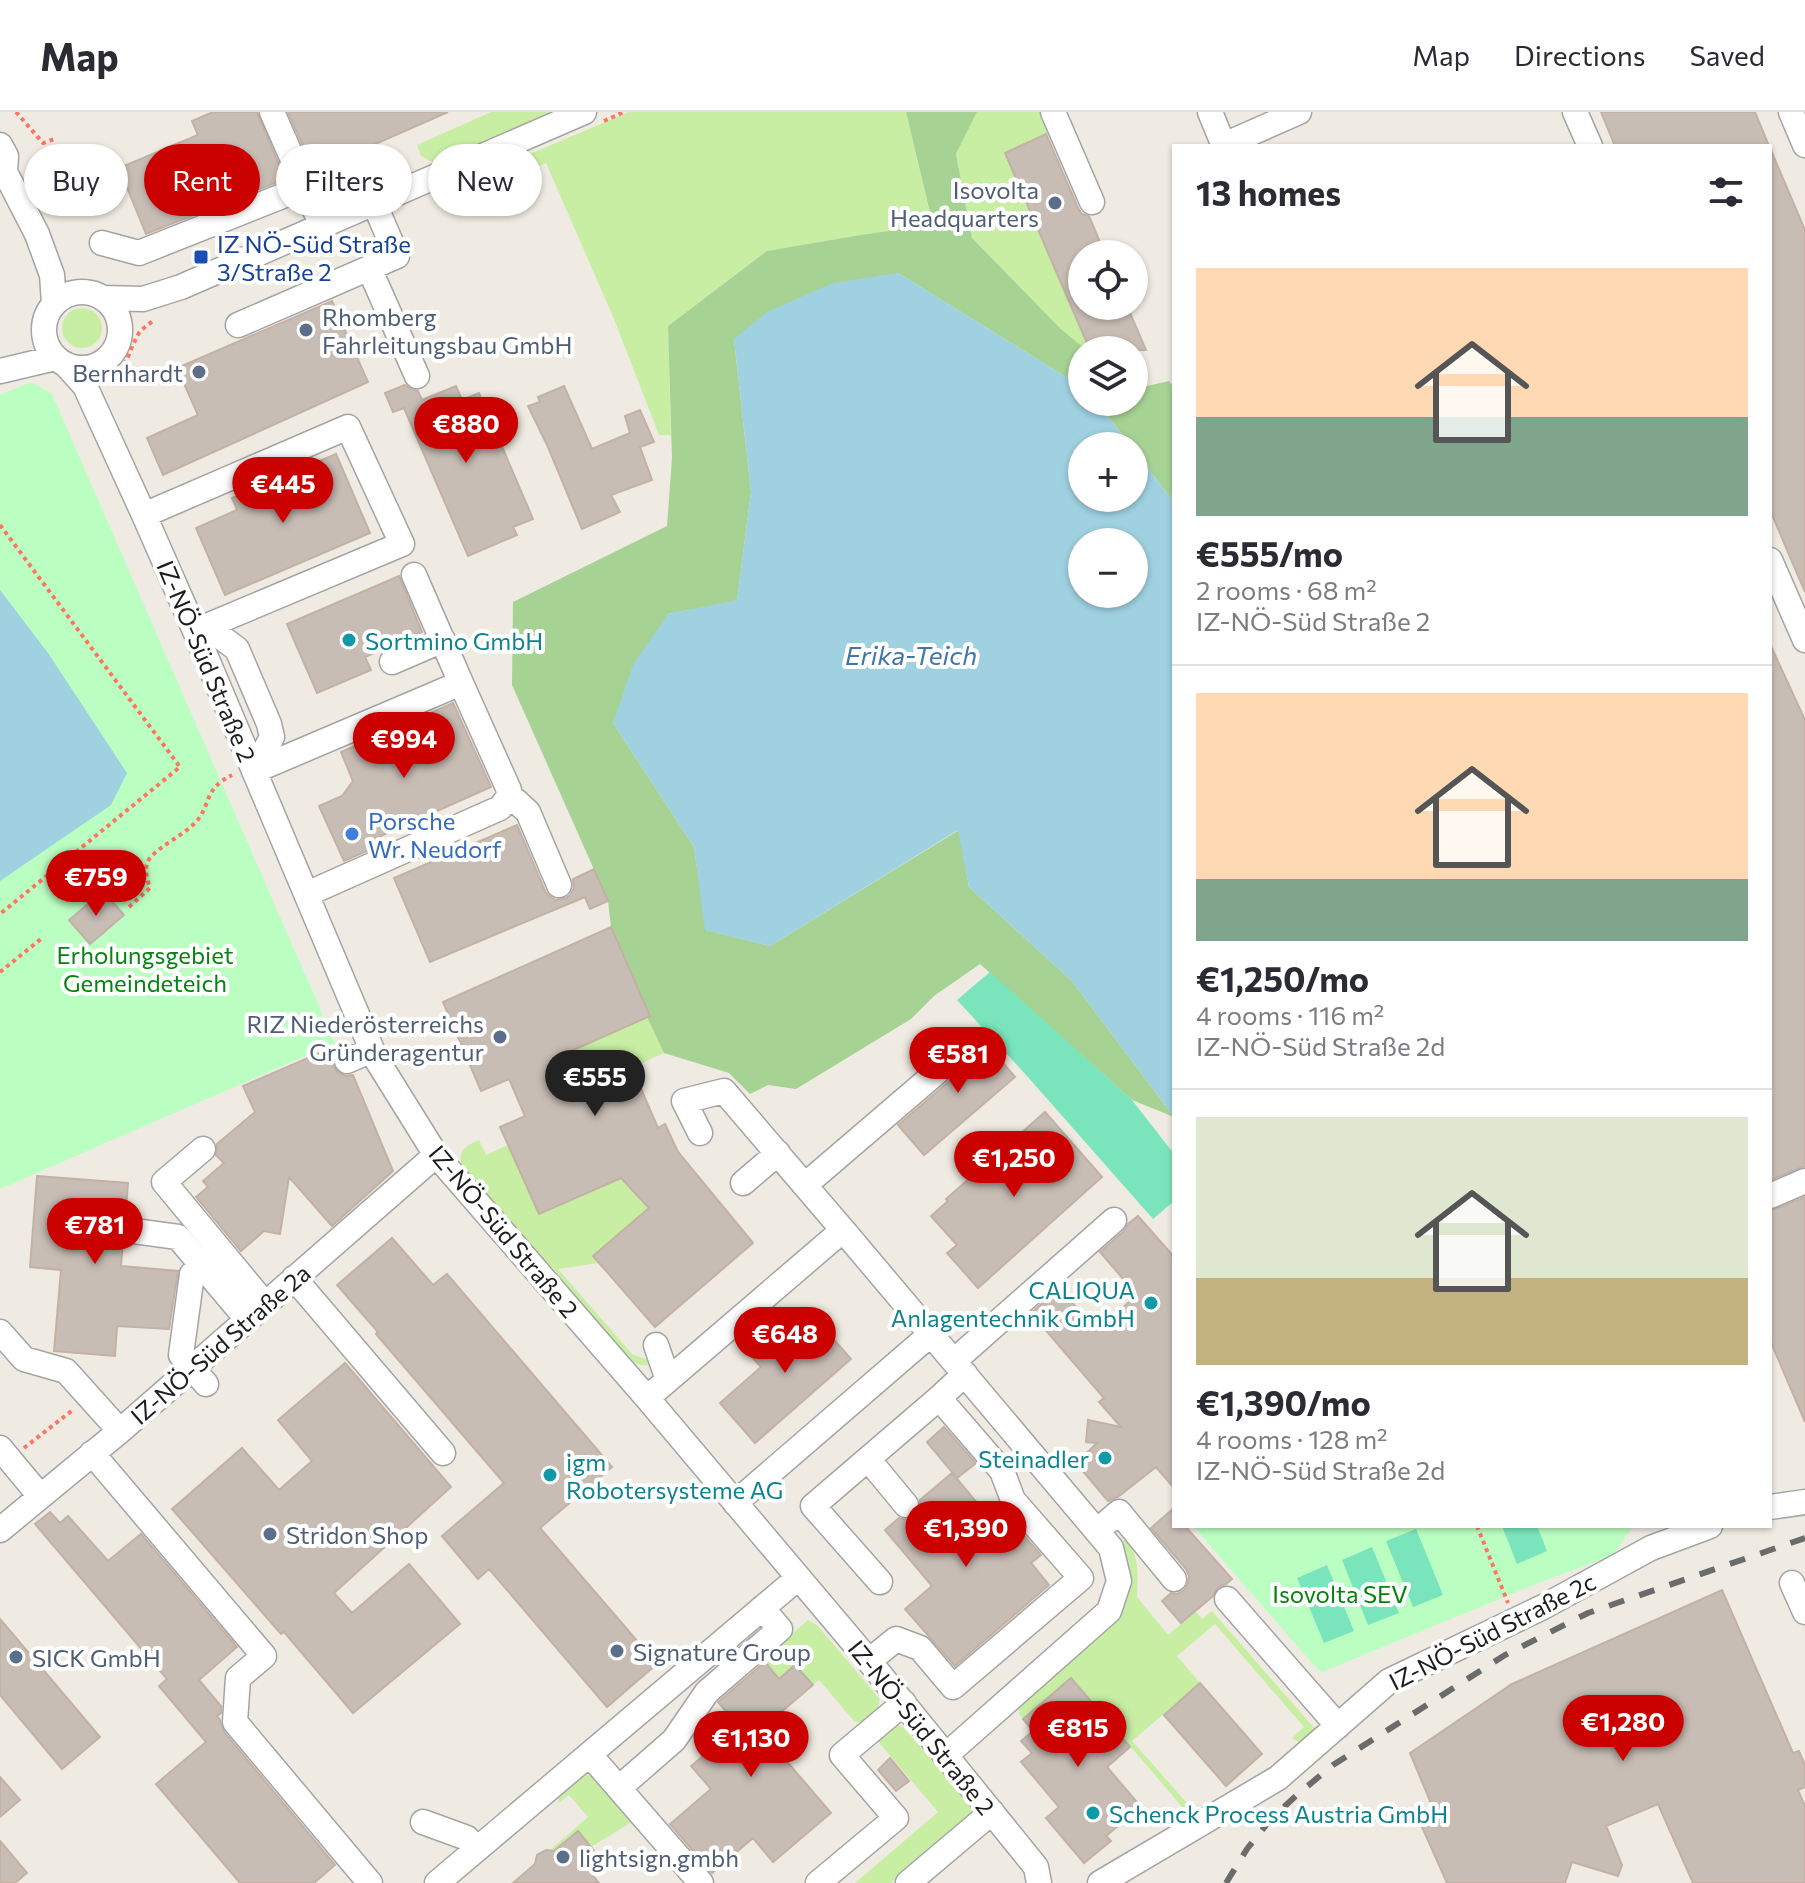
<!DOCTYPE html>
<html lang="en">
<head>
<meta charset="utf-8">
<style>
	:root { --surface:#fff; --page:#f2f2f3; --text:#2b2b33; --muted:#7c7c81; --line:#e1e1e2; --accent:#cb0100 }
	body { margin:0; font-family:Commissioner,sans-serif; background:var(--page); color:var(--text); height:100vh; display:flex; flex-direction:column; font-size:30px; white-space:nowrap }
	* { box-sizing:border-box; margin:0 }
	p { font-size:26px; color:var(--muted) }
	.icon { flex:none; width:44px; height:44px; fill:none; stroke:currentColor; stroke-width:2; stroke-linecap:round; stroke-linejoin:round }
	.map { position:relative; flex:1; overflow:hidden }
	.details { position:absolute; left:1172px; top:32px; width:600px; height:1384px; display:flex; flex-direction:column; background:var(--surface); border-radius:0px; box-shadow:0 2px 6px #0004 }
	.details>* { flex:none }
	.guide { position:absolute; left:24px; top:32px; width:760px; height:72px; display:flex; gap:16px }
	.tools { position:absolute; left:1068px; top:128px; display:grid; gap:16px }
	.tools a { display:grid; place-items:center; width:80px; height:80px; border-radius:50%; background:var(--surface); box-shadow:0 2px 6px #0004; font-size:40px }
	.price { position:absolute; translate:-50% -68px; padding:0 18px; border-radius:28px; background:var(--accent); color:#fff; font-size:26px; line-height:52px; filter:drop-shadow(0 2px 4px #0008) }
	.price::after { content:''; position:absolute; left:50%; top:48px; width:24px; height:18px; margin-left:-12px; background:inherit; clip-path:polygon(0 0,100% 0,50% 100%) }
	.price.active { background:#222; color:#fff }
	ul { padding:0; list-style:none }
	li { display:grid; align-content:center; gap:16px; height:424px; padding:0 24px }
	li+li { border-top:2px solid var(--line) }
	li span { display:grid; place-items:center; height:248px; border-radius:0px; color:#555 }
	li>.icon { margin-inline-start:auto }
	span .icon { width:144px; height:144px; fill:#fffc; stroke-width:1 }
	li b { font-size:34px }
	h2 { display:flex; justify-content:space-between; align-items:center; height:96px; padding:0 24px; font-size:34px }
	.tag { padding:0 28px; border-radius:36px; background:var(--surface); box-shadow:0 2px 6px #0004; font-size:28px; line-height:72px }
	.tag.active { background:var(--accent); color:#fff }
	header { display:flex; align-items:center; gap:48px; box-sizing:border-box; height:112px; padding:0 40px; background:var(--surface); border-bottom:2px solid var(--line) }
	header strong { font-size:38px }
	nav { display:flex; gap:44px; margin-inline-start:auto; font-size:28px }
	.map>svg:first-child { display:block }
</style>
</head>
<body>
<header>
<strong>Map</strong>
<nav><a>Map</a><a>Directions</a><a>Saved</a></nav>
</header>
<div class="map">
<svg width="1805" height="1771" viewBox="0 0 1805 1771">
	<rect width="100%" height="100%" fill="#efebe2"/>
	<path fill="#c8eea4" d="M491 0H553L552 2 438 53 421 44 417 33Z
		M629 0H906L933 114 860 123 767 139 668 214 671 323H659L614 207 546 51 524 61C522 54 520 50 525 44Z
		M977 0H1044L1052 20 1005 41 1090 238H1082L972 126 956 42Z
		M385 46 392 47 399 53V62L395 71 342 87C331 89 322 86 314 77Z
		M62 216a20 20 0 1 1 40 0a20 20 0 1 1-40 0Z
		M647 905 664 941 578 980 562 943Z
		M479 1028 486 1043 508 1033 539 1102 621 1066 649 1096 594 1143 599 1151 558 1157 633 1243 647 1247 648 1252 646 1254 633 1251 626 1247 572 1186 574 1183 553 1156 537 1144 462 1053C457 1038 466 1034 479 1028Z
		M1127 1425C1139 1445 1138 1463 1137 1485L1168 1523 1196 1500 1202 1507 1212 1499 1315 1617 1316 1625 1300 1631 1292 1626 1304 1615 1215 1512 1177 1544 1200 1571 1132 1629 1195 1700 1206 1691 1207 1700 1190 1704 1072 1566 1023 1607 1019 1602V1593L1113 1511C1133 1486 1136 1459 1121 1431Z
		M808 1508 817 1513 879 1586C881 1600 867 1614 854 1609L819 1568 813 1573 795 1553 779 1567 763 1547Z
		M894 1612 903 1615 976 1699 891 1771H855L938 1700 876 1627Z
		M587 1662 594 1665 632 1710 591 1735 578 1719 552 1742 549 1739 588 1705 569 1683 559 1691 557 1681 578 1663Z"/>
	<path fill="#a6d294" d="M906 0H977L956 42 972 126 1061 217 1086 238H1082V275L898 161 734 227 751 380 737 489 668 502 613 611 694 735 706 818 770 834 959 718 969 775 1072 869 1174 1005 1132 988 980 852 934 884 911 907 796 977 768 973 750 982 729 961 664 941 647 905 650 904 611 815 608 789 512 573 513 490 667 414 672 346 668 214 767 139 860 123 933 113Z
		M1169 269 1174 275V390L1134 338V334H1131L1097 290H1134V277Z"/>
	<path fill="#bbfec1" d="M31 270 52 282 335 931 0 1077V283Z
		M1193 1414H1633L1613 1443 1536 1472 1322 1560 1318 1558Z"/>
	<path fill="#7ae5bc" d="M990 860 1132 988 1174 1042V1089L1153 1107 1027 964 957 888Z
		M1502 1414H1537L1547 1439 1517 1452Z
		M1416 1417 1443 1483 1413 1495 1386 1429Z
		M1372 1435 1399 1501 1368 1513 1342 1448Z
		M1327 1453 1354 1519 1324 1531 1297 1466Z"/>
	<path fill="#9fd1e1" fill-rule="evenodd" d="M898 161 1082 275V290H1097L1131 334H1082V386H1134V338L1174 390V1005L1072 869 969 775 958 718 770 834 705 818 694 735 613 611 633 553 668 502 737 488 751 380 734 227 767 200 833 171ZM1082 430H1134V482H1082Z
		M0 478 48 541 127 661 111 693 0 769Z"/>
	<path fill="#c8bdb5" stroke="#c2b1a4" stroke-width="2" d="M213 0H257L285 67 146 122 119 56 198 23 192 9Z
		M288 0H448L314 59Z
		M1601 0H1755L1769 34H1615Z
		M1046 22 1078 96 1082 102 1089 104 1105 142H1082V194H1127L1146 238H1090L1005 41Z
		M1770 36 1805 118V480L1770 398Z
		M332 189 368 270 163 363 147 326 198 303 177 256Z
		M405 273 409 276 418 279 422 288 456 274 462 288 479 281 533 407 513 415 517 423 468 444 404 296 393 300 385 281Z
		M564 274 592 337 630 321 625 304 640 298 654 330 640 335 652 368 611 383 620 400 582 417 548 335 528 294 540 290 538 285Z
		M336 342 370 421 225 483 196 416 237 398 232 386Z
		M399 464 422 520 365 545 371 558 317 581 287 512Z
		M1770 532 1805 608V1054L1770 1068Z
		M453 591 491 675 374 727 378 734 344 749 319 694 342 684 353 669 341 640Z
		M517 713 545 779 549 784 556 788 566 786 570 783 574 776 573 767 594 757 608 789 590 797 585 785 430 850 394 766Z
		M103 779 124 803 90 832 69 808Z
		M611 815 650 904 562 943 578 980 632 956 658 1016 665 1012 678 1040 753 1131 655 1215 593 1144 649 1096 621 1066 539 1102 500 1015 525 1004 509 967 481 979 443 890Z
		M977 921 1015 965 924 1043 898 1013 959 961 947 947Z
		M340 932 341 935 335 940 332 947 333 954 339 961 346 964 353 963 393 1059 332 1114 289 1065 280 1122 264 1119 241 1139 196 1085 208 1075 203 1069 224 1051 216 1043 217 1032 255 1000 243 974Z
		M1045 1000 1102 1065 978 1176 947 1141 957 1133 931 1104 948 1089 946 1087Z
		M37 1064 128 1071 125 1108 119 1118 123 1129 121 1154 178 1159 169 1217 117 1214 115 1244 54 1239 61 1158 30 1155Z
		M1805 1085V1310L1770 1228V1099Z
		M1138 1104 1174 1145V1376L1156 1355 1118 1385 1108 1389 1076 1351 1097 1331 1086 1330 1088 1308 1121 1315 1099 1290 1104 1286 1031 1201 1060 1176 1096 1219 1137 1183 1100 1140 1124 1119 1128 1112Z
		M392 1126 433 1173 447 1162 612 1355 540 1416 657 1552 607 1595 489 1457 478 1467 442 1424 504 1371 376 1222 378 1220 337 1173Z
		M806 1196 851 1247 755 1331 720 1291 761 1255 751 1244Z
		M345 1251 451 1375 334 1481 352 1501 409 1452 460 1512 353 1601 284 1520 281 1522 172 1397 242 1336 279 1378 312 1349 278 1308Z
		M944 1315 976 1351 957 1366 927 1330Z
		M952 1361 999 1417 1010 1408 1041 1443 1031 1451 1049 1473 955 1554 905 1497 932 1474 885 1418 899 1406 908 1408 916 1404 920 1397V1388Z
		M1174 1396V1414H1185L1232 1467 1226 1472 1218 1475 1213 1484 1181 1511 1162 1489 1171 1481 1177 1482 1184 1478 1188 1472 1189 1464 1186 1457 1151 1416Z
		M50 1400 60 1411 68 1404 108 1449 141 1422 237 1535 199 1568 221 1594V1601L217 1604 220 1608 224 1620 335 1753 314 1771H240L156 1672 206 1630 159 1574 167 1567 35 1412Z
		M1722 1478 1793 1641 1799 1639 1805 1653V1675L1798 1678 1805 1694V1771H1693L1658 1692 1606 1714 1622 1753 1618 1764 1572 1750 1565 1771H1447L1422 1715 1438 1708 1410 1641 1512 1572Z
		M0 1507 100 1625 62 1657 0 1583Z
		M765 1550 779 1567 795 1553 813 1573 760 1618 831 1701 773 1750 753 1726 712 1761 670 1712 711 1677 691 1654 739 1614 718 1590Z
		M1071 1566 1130 1635 1107 1655 1141 1695 1106 1724 1111 1729 1084 1751 1046 1706 1059 1695 1021 1650 1032 1641 1021 1629 1033 1619 1023 1607Z
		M1200 1571 1262 1642 1226 1674 1164 1603Z
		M890 1646 909 1669 896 1679 878 1658Z
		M0 1665 20 1688 0 1705Z
		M578 1719 595 1740 583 1751 599 1771H513L535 1752 537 1743 546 1738 554 1739Z
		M0 1729 27 1761 15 1771H0Z"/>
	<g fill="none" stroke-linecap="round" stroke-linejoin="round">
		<g stroke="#a4a4a4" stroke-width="27">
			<path id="minor" d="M272 0 322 114
				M1053 0 1092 90
				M1210 0 1224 34
				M1575 0 1590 34
				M1791 0 1805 33
				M0 33 6 44 5 60 37 122 52 163 54 191
				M1224 33 1299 0
				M102 131 139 141 305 75
				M369 156 417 264
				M44 218a38 38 0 1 1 76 0a38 38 0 1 1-76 0Z
				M102 186 143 187 181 175 584 0
				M238 213 397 144 374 91
				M66 253 85 274 144 403 195 519 375 945 436 1043 647 1286 869 1549 1036 1755 1039 1771
				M0 259 55 246
				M144 403 348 315 402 432 195 519
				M1770 448 1805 528
				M414 463 461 571
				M206 514 237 537 269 612 272 625 254 659
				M392 550 443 528
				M254 659 461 571 509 678 508 686 500 696 307 782
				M508 686 516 689 528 700 559 773
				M347 949 372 938
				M700 1021 684 989 724 979 843 1118
				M203 1037 164 1070 265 1192
				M743 1071 778 1041
				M805 1073 937 960
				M1770 1084 1805 1069
				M134 1119 178 1125 247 1207
				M202 1153 192 1162 181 1243 206 1272
				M294 1166 443 1341
				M0 1220 24 1247 66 1259 120 1319
				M656 1233 668 1268
				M954 1249 1114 1108
				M647 1286 843 1118 1111 1436 1119 1469 1109 1499 945 1644
				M0 1336 40 1384
				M92 1341 264 1544 238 1566 235 1610 370 1771
				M868 1347 906 1393
				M735 1391 931 1222
				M1770 1395 1805 1390
				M0 1418 120 1319 436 1043
				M1097 1419 1119 1400 1174 1467
				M880 1470 813 1394 939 1286
				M1792 1471 1805 1500
				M1227 1487 1338 1614
				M869 1549 896 1527 920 1536 953 1575 1081 1466 1013 1388 1002 1359 939 1286 965 1262
				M590 1643 701 1771
				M619 1676 674 1628 707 1580 780 1517 762 1496
				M423 1710 467 1726 476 1738
				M437 1771 798 1466
				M818 1771 896 1706 842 1643 904 1591
				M908 1771 992 1700
				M1100 1771 1278 1666 1389 1569 1543 1495 1651 1436 1710 1414"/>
		</g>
		<path stroke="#ff7564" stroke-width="4" stroke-dasharray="4 4" stroke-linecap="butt" d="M16 0 43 31 57 26
			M604 9 624 0
			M107 269C129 255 127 241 139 221 143 216 149 212 154 208
			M0 413 180 655 0 802
			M129 795 150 776C147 766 143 755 150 746 161 733 182 724 195 711 212 693 202 678 232 663
			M0 860 41 827
			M24 1336 74 1297
			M1477 1414 1508 1491"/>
		<use href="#minor" stroke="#fff" stroke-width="24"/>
		<path stroke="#6b6b6b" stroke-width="6" stroke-dasharray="16 16" stroke-linecap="butt" d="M1226 1771 1247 1737 1271 1707 1298 1682 1333 1653 1505 1543 1588 1501 1805 1426"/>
	</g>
	<g fill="#5c6f8a" stroke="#fff" stroke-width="3">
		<circle cx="1055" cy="91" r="8"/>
		<circle cx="306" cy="218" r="8"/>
		<circle cx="199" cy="260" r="8"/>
		<circle cx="500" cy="925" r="8"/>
		<circle cx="270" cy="1422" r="8"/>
		<circle cx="617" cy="1539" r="8"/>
		<circle cx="16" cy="1545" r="8"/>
		<circle cx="563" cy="1745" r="8"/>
	</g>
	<rect fill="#1a4fb4" stroke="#fff" stroke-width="3" x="193" y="137" width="16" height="16" rx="4"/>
	<g fill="#0f9aa8" stroke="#fff" stroke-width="3">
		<circle cx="349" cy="528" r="8"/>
		<circle cx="1151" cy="1191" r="8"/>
		<circle cx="1105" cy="1346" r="8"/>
		<circle cx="550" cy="1363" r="8"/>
		<circle cx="1093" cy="1701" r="8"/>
	</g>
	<circle fill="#3f7fe0" stroke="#fff" stroke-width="3" cx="352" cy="722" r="8"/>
	<g text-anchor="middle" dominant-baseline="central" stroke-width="8" stroke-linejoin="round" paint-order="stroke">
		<g font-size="24" fill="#4e5e75" stroke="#fff" text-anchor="start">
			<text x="1039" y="77" text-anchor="end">Isovolta<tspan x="1039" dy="28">Headquarters</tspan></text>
			<text x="322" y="204">Rhomberg<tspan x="322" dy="28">Fahrleitungsbau GmbH</tspan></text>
			<text x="183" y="260" text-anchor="end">Bernhardt</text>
			<text x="484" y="911" text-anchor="end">RIZ Niederösterreichs<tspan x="484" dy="28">Gründeragentur</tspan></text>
			<text x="286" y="1422">Stridon Shop</text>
			<text x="633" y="1539">Signature Group</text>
			<text x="32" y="1545">SICK GmbH</text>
			<text x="579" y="1745">lightsign.gmbh</text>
		</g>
		<g font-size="24" fill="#164399" stroke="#fff" text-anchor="start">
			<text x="217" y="131">IZ NÖ-Süd Straße<tspan x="217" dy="28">3/Straße 2</tspan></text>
		</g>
		<g font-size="24" fill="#0d838f" stroke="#fff" text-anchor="start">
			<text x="365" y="528">Sortmino GmbH</text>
			<text x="1135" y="1177" text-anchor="end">CALIQUA<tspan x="1135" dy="28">Anlagentechnik GmbH</tspan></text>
			<text x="1089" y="1346" text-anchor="end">Steinadler</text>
			<text x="566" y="1349">igm<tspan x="566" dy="28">Robotersysteme AG</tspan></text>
			<text x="1109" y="1701">Schenck Process Austria GmbH</text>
		</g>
		<g font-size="24" fill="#1d1d1d" stroke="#fff">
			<text transform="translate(207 549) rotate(67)">IZ-NÖ-Süd Straße 2</text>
			<text transform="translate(504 1119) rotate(50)">IZ-NÖ-Süd Straße 2</text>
			<text transform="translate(220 1232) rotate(-41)">IZ-NÖ-Süd Straße 2a</text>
			<text transform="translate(1492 1519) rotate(-27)">IZ-NÖ-Süd Straße 2c</text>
			<text transform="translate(922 1615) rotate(51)">IZ-NÖ-Süd Straße 2</text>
		</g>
		<g font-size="24" fill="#366cbe" stroke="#fff" text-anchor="start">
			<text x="368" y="708">Porsche<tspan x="368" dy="28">Wr. Neudorf</tspan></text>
		</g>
		<g font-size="24" fill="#03840f" stroke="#fff">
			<text x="145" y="842">Erholungsgebiet<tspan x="145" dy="28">Gemeindeteich</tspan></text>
			<text x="1340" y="1481">Isovolta SEV</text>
		</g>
		<g font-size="26" font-style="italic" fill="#4076ac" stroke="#fff">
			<text x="911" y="542">Erika-Teich</text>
		</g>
	</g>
</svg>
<div class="tools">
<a><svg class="icon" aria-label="locate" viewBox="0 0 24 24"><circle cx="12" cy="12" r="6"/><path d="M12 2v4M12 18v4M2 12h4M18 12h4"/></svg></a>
<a><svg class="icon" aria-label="layers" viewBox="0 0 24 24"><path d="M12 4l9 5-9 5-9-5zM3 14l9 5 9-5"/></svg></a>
<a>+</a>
<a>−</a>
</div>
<b class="price" style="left:466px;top:353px">€880</b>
<b class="price" style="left:283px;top:413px">€445</b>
<b class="price" style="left:404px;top:668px">€994</b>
<b class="price" style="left:96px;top:806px">€759</b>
<b class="price" style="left:958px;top:983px">€581</b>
<b class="price active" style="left:595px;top:1006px">€555</b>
<b class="price" style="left:1014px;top:1087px">€1,250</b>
<b class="price" style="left:95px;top:1154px">€781</b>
<b class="price" style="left:785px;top:1263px">€648</b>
<b class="price" style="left:966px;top:1457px">€1,390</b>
<b class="price" style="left:1623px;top:1651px">€1,280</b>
<b class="price" style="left:1078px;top:1657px">€815</b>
<b class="price" style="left:751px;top:1667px">€1,130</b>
<div class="guide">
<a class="tag">Buy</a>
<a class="tag active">Rent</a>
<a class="tag">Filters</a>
<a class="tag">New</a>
</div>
<section class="details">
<h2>13 homes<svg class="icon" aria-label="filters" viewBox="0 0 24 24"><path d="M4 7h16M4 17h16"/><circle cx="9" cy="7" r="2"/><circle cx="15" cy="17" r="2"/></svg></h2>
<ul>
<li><span style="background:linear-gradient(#ffd9b3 60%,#7fa58c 0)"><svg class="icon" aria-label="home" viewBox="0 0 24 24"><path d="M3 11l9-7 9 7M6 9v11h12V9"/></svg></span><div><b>€555/mo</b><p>2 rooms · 68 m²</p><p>IZ-NÖ-Süd Straße 2</p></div></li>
<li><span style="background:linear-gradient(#ffd9b3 75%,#7fa58c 0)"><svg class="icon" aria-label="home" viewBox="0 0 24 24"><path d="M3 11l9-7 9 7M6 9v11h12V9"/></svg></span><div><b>€1,250/mo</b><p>4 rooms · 116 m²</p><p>IZ-NÖ-Süd Straße 2d</p></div></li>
<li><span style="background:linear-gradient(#dfe7d0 65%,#c2b280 0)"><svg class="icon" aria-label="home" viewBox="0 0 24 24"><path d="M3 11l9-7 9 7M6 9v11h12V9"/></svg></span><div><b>€1,390/mo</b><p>4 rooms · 128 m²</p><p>IZ-NÖ-Süd Straße 2d</p></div></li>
</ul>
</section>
</div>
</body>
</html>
